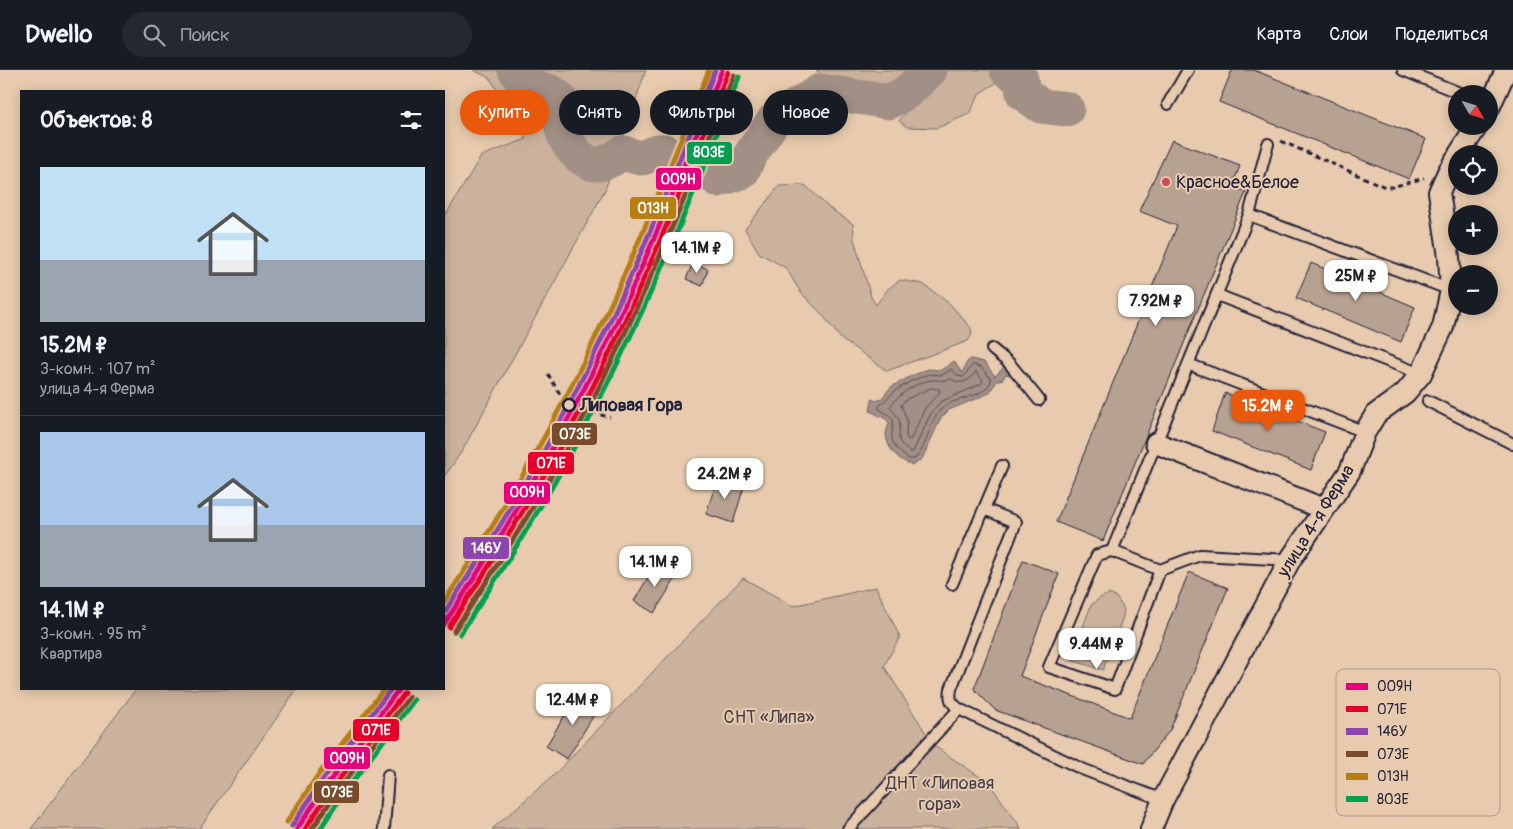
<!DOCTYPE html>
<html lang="ru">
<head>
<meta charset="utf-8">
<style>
	:root { --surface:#171b24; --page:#242831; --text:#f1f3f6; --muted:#9ea1a6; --line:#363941; --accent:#ea580c }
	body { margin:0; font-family:Pangolin,sans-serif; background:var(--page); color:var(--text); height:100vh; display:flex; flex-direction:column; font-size:19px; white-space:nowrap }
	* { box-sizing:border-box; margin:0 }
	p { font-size:16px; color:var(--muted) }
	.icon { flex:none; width:28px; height:28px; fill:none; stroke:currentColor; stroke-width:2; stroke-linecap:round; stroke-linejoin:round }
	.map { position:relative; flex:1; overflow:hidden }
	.panel { position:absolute; left:20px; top:20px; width:425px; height:600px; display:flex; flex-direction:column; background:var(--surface); border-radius:0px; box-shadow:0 2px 12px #0003 }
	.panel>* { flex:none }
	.banner { position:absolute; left:460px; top:20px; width:475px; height:45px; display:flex; gap:10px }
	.needle { width:32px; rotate:129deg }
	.buttons { position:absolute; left:1448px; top:15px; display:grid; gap:10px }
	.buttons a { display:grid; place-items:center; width:50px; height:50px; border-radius:50%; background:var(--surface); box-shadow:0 2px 12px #0003; font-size:25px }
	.price { position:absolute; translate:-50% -42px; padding:0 11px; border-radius:10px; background:#fff; color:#222; font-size:16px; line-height:32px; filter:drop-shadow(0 1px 2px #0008) }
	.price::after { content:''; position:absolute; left:50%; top:30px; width:15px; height:11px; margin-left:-8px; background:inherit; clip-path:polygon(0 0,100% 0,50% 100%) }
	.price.on { background:var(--accent); color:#fff }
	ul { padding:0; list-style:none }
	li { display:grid; align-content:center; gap:10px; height:265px; padding:0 20px }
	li+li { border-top:1px solid var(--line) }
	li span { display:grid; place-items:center; height:155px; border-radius:0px; color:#555 }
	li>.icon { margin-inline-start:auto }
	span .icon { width:90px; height:90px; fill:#fffc; stroke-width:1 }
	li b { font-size:21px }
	h2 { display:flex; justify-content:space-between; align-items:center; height:60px; padding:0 20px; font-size:21px }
	.tag { padding:0 18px; border-radius:22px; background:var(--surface); box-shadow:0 2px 12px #0003; font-size:18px; line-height:45px }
	.tag.on { background:var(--accent); color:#fff }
	header { display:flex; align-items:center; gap:30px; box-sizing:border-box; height:70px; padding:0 25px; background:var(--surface); border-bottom:1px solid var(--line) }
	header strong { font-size:24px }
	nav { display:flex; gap:28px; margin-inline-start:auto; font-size:18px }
	.search { width:350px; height:45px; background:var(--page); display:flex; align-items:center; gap:12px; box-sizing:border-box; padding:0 18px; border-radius:28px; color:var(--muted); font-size:19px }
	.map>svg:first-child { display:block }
</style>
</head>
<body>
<header>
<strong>Dwello</strong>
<div class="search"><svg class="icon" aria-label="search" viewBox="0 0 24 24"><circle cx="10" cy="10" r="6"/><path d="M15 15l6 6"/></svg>Поиск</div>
<nav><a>Карта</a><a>Слои</a><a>Поделиться</a></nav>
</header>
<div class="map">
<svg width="1513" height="759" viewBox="0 0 1513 759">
	<rect width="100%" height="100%" fill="#e8cbae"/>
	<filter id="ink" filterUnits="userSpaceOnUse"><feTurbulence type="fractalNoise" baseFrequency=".02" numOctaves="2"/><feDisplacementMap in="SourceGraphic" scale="10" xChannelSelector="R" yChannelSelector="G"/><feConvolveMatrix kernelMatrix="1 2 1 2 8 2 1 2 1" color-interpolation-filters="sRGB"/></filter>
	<g filter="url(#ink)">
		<path fill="#cbb29d" stroke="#766a6c" d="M473 0H646L605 120 462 381 444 407V148L481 86 526 69 490 8Z
			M816 0H1010L1009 5 980 23 969 44 937 58 907 57 899 51 918 25 925 12 910 11 893 21H867L850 12 833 14Z
			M805 115 828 137 853 154 854 169 871 227 876 235 888 219 900 210 923 214 950 234 971 258 972 264 968 271 887 301 865 285 842 270 821 243 801 223 786 198 759 183 745 159 779 116Z
			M743 508 793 536 876 517 900 567 884 596 934 676 989 713 1022 759H492L553 706Z
			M1109 524 1116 527 1124 539 1123 547 1103 600 1071 590 1091 535 1100 528Z
			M136 619H297L199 759H31Z"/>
		<path fill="#a28f85" stroke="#6f6367" d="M971 289 984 292 995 306 1007 294 1010 299 1009 305 1006 304 1003 309 997 311 989 323 983 326 949 340 941 348 922 389 913 395C900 392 887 379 886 365 886 361 888 357 889 353L886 349 870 341 872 329 876 331 881 329 891 317 909 307 928 299 941 300 954 291 962 303 967 292Z"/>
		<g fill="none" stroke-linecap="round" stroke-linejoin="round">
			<path stroke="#554e59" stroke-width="1" d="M973 295 981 297 991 309C989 327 959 327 946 335 928 347 930 374 915 389H909C900 383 890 374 892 362 892 358 894 355 893 350L889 345 879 339V336L895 321 911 311 929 304 942 305 952 299 958 306 963 307Z
				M976 302 983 310 981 314 940 332 931 343 913 382H910C892 369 902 365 899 349L890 337C897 325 917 312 931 310 939 309 941 312 951 309 963 316 968 311 976 302Z
				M931 318 939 319 940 322 925 338 911 369 908 370 906 365 907 350 901 335 907 329Z"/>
			<path stroke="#a28f85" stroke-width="35" d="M515 0C519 6 523 12 530 15 542 22 550 17 560 29 556 50 565 79 585 90 588 92 592 94 595 94 605 95 615 87 623 83 629 84 635 87 640 88 649 88 654 79 664 81
				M1007 0 1021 9 1023 23 1041 36 1067 39
				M697 91 718 110 742 102 749 87 774 50 820 21 889 32 907 22 930 0"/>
		</g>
		<path fill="#b7a191" stroke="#22223b" d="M1232 0H1254L1426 69 1409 109 1219 32Z
			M1172 70 1240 96 1232 116 1246 122 1103 471 1056 452 1177 156 1139 141Z
			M693 193 708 199 702 216 686 209Z
			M1311 193 1415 237 1401 272 1296 228Z
			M1225 323 1325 362 1311 400 1212 361Z
			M718 407 744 416 733 453 706 444Z
			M1023 490 1059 504 1020 606 1130 648 1189 502 1228 518 1170 660 1143 694 995 640 974 619Z
			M656 494 677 506 654 543 634 531Z
			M579 622 600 635 567 689 546 676Z"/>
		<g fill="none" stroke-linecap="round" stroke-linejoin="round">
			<g stroke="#22223b" stroke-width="14">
				<path id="lane" d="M1403 0 1462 24
					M1168 34 1188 0
					M1249 145 1451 220
					M1217 225 1421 304
					M992 279 1009 293 1039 330
					M1188 294 1365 362
					M1428 331 1513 374
					M984 439 1002 396
					M1112 481 1249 145 1268 74
					M1160 500 1115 619 1049 597 1097 485 1112 481 1160 500 1200 485 1290 490
					M952 514 984 439 1016 452 951 619C949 629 951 633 959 639L1082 699 1163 730
					M384 759 388 705
					M848 759 959 639"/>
			</g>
			<g stroke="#22223b" stroke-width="24">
				<path id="street" d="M1489 38 1506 0
					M1459 84 1477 56
					M1156 373 1324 439
					M1151 759 1163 730 1290 490 1350 401 1365 362 1376 344 1405 323 1421 304 1443 257 1451 220 1449 187 1439 122 1448 102 1456 89"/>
			</g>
			<path stroke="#22223b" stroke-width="3" stroke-dasharray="5 4" stroke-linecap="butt" d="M1281 71 1385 117H1392L1424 108
				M548 304 563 329 575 335 577 340 610 347"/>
			<use href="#lane" stroke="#e8cbae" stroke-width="10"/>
			<use href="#street" stroke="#e8cbae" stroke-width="20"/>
			<g stroke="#e8cbae" stroke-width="9">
				<path id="rail-1" d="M444 554C494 479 541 403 582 323 636 219 679 109 722 0
					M297 759 326 716 399 619"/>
			</g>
			<g stroke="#e8cbae" stroke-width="9">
				<path id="rail-2" d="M449 557C499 483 545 407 587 328 641 223 685 112 728 2
					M305 759 331 720 404 623"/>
			</g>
			<g stroke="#e8cbae" stroke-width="9">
				<path id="rail-3" d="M444 543C492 471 538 397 577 319 630 216 673 108 715 0
					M292 756 321 712 391 619"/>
			</g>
			<g stroke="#e8cbae" stroke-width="9">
				<path id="rail-4" d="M454 561C505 485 553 408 594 327 647 222 691 114 734 5
					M312 759 336 723 409 627"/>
			</g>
			<g stroke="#e8cbae" stroke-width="9">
				<path id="rail-5" d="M444 532C497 452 546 369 588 283 633 190 671 95 709 0
					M287 752 316 708 384 619"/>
			</g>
			<g stroke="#e8cbae" stroke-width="9">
				<path id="rail-6" d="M460 564C510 489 558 411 599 330 653 225 697 116 739 7
					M320 759 341 727 414 630"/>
			</g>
			<use href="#rail-1" stroke="#e5007d" stroke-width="5"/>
			<use href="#rail-2" stroke="#e4002b" stroke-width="5"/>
			<use href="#rail-3" stroke="#8e44ad" stroke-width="5"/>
			<use href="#rail-4" stroke="#7a4b2a" stroke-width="5"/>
			<use href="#rail-5" stroke="#b77e12" stroke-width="5"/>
			<use href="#rail-6" stroke="#029f50" stroke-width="5"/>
		</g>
	</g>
	<circle fill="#d1495b" stroke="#e8cbae" stroke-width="2" cx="1166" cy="112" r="5"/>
	<circle fill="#e8cbae" stroke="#22223b" stroke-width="2.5" cx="569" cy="335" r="6"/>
	<g text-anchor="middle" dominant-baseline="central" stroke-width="4" stroke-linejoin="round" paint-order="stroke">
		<g font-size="18" fill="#22223b" stroke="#e8cbae" text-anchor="start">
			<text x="1176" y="112">Красное&amp;Белое</text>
		</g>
		<g font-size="18" font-weight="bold" fill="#22223b" stroke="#e8cbae" text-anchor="start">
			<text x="580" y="335">Липовая Гора</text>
		</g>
		<g font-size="18" fill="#22223b" stroke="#e8cbae">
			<text transform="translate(1316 451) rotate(-58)">улица 4-я Ферма</text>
		</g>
		<g font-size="18" fill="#443f4f" stroke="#e8cbae">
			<text x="769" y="647">СНТ «Липа»</text>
			<text x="940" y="713">ДНТ «Липовая<tspan x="940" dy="21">гора»</tspan></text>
		</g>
	</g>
	<rect x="1336" y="599" width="164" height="147" rx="8" fill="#e8cbae" stroke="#ad988c" stroke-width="1"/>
	<rect x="1346" y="613" width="22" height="7" fill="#e5007d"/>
	<rect x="1346" y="636" width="22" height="6" fill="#e4002b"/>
	<rect x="1346" y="658" width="22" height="7" fill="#8e44ad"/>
	<rect x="1346" y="681" width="22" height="6" fill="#7a4b2a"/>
	<rect x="1346" y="703" width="22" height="7" fill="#b77e12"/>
	<rect x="1346" y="726" width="22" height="6" fill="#029f50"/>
	<g font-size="14" fill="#22223b">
		<text x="1377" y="621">009Н</text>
		<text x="1377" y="644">071Е</text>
		<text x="1377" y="666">146У</text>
		<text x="1377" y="689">073Е</text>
		<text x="1377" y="711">013Н</text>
		<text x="1377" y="734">803Е</text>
	</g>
	<g stroke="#e8cbae" stroke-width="2">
		<rect x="686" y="71" width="47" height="24" rx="5" fill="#029f50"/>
		<rect x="655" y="97" width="47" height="24" rx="5" fill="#e5007d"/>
		<rect x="629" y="126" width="48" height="24" rx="5" fill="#b77e12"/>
		<rect x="551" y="352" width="47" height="24" rx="5" fill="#7a4b2a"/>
		<rect x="527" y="381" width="48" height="24" rx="5" fill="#e4002b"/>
		<rect x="503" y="411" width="48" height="24" rx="5" fill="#e5007d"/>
		<rect x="462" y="466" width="48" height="24" rx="5" fill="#8e44ad"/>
		<rect x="352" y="648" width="48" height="24" rx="5" fill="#e4002b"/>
		<rect x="323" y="676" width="48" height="24" rx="5" fill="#e5007d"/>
		<rect x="313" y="710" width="47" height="24" rx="5" fill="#7a4b2a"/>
	</g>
	<g font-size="14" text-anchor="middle" font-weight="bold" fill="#fff">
		<text x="709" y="87">803Е</text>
		<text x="678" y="114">009Н</text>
		<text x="653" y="143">013Н</text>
		<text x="575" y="369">073Е</text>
		<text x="551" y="398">071Е</text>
		<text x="527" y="427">009Н</text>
		<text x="486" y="483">146У</text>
		<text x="376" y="665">071Е</text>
		<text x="347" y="693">009Н</text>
		<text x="337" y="727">073Е</text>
	</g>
</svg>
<div class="buttons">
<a><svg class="needle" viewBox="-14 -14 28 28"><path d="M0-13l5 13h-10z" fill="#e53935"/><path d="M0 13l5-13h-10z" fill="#9ea1a6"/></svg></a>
<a><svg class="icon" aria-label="locate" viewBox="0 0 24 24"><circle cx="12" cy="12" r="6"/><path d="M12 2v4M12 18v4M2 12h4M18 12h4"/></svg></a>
<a>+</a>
<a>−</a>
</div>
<b class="price" style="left:697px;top:204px">14.1M ₽</b>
<b class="price" style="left:1356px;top:232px">25M ₽</b>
<b class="price" style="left:1156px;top:257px">7.92M ₽</b>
<b class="price on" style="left:1268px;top:362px">15.2M ₽</b>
<b class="price" style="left:725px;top:430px">24.2M ₽</b>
<b class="price" style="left:655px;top:518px">14.1M ₽</b>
<b class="price" style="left:1097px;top:600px">9.44M ₽</b>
<b class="price" style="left:573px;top:656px">12.4M ₽</b>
<div class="banner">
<a class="tag on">Купить</a>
<a class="tag">Снять</a>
<a class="tag">Фильтры</a>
<a class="tag">Новое</a>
</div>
<section class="panel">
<h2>Объектов: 8<svg class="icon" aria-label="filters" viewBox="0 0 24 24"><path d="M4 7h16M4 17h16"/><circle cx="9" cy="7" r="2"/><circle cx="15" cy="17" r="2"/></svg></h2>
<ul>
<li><span style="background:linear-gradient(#bfe0f5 60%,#9aa5b1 0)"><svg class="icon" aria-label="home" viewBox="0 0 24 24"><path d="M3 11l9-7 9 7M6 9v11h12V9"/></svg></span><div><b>15.2M ₽</b><p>3-комн. · 107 m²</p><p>улица 4-я Ферма</p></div></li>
<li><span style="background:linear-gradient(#a9c7e8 60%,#9aa5b1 0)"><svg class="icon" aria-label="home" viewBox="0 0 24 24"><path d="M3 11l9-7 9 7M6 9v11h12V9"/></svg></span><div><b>14.1M ₽</b><p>3-комн. · 95 m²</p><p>Квартира</p></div></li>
</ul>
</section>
</div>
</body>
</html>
